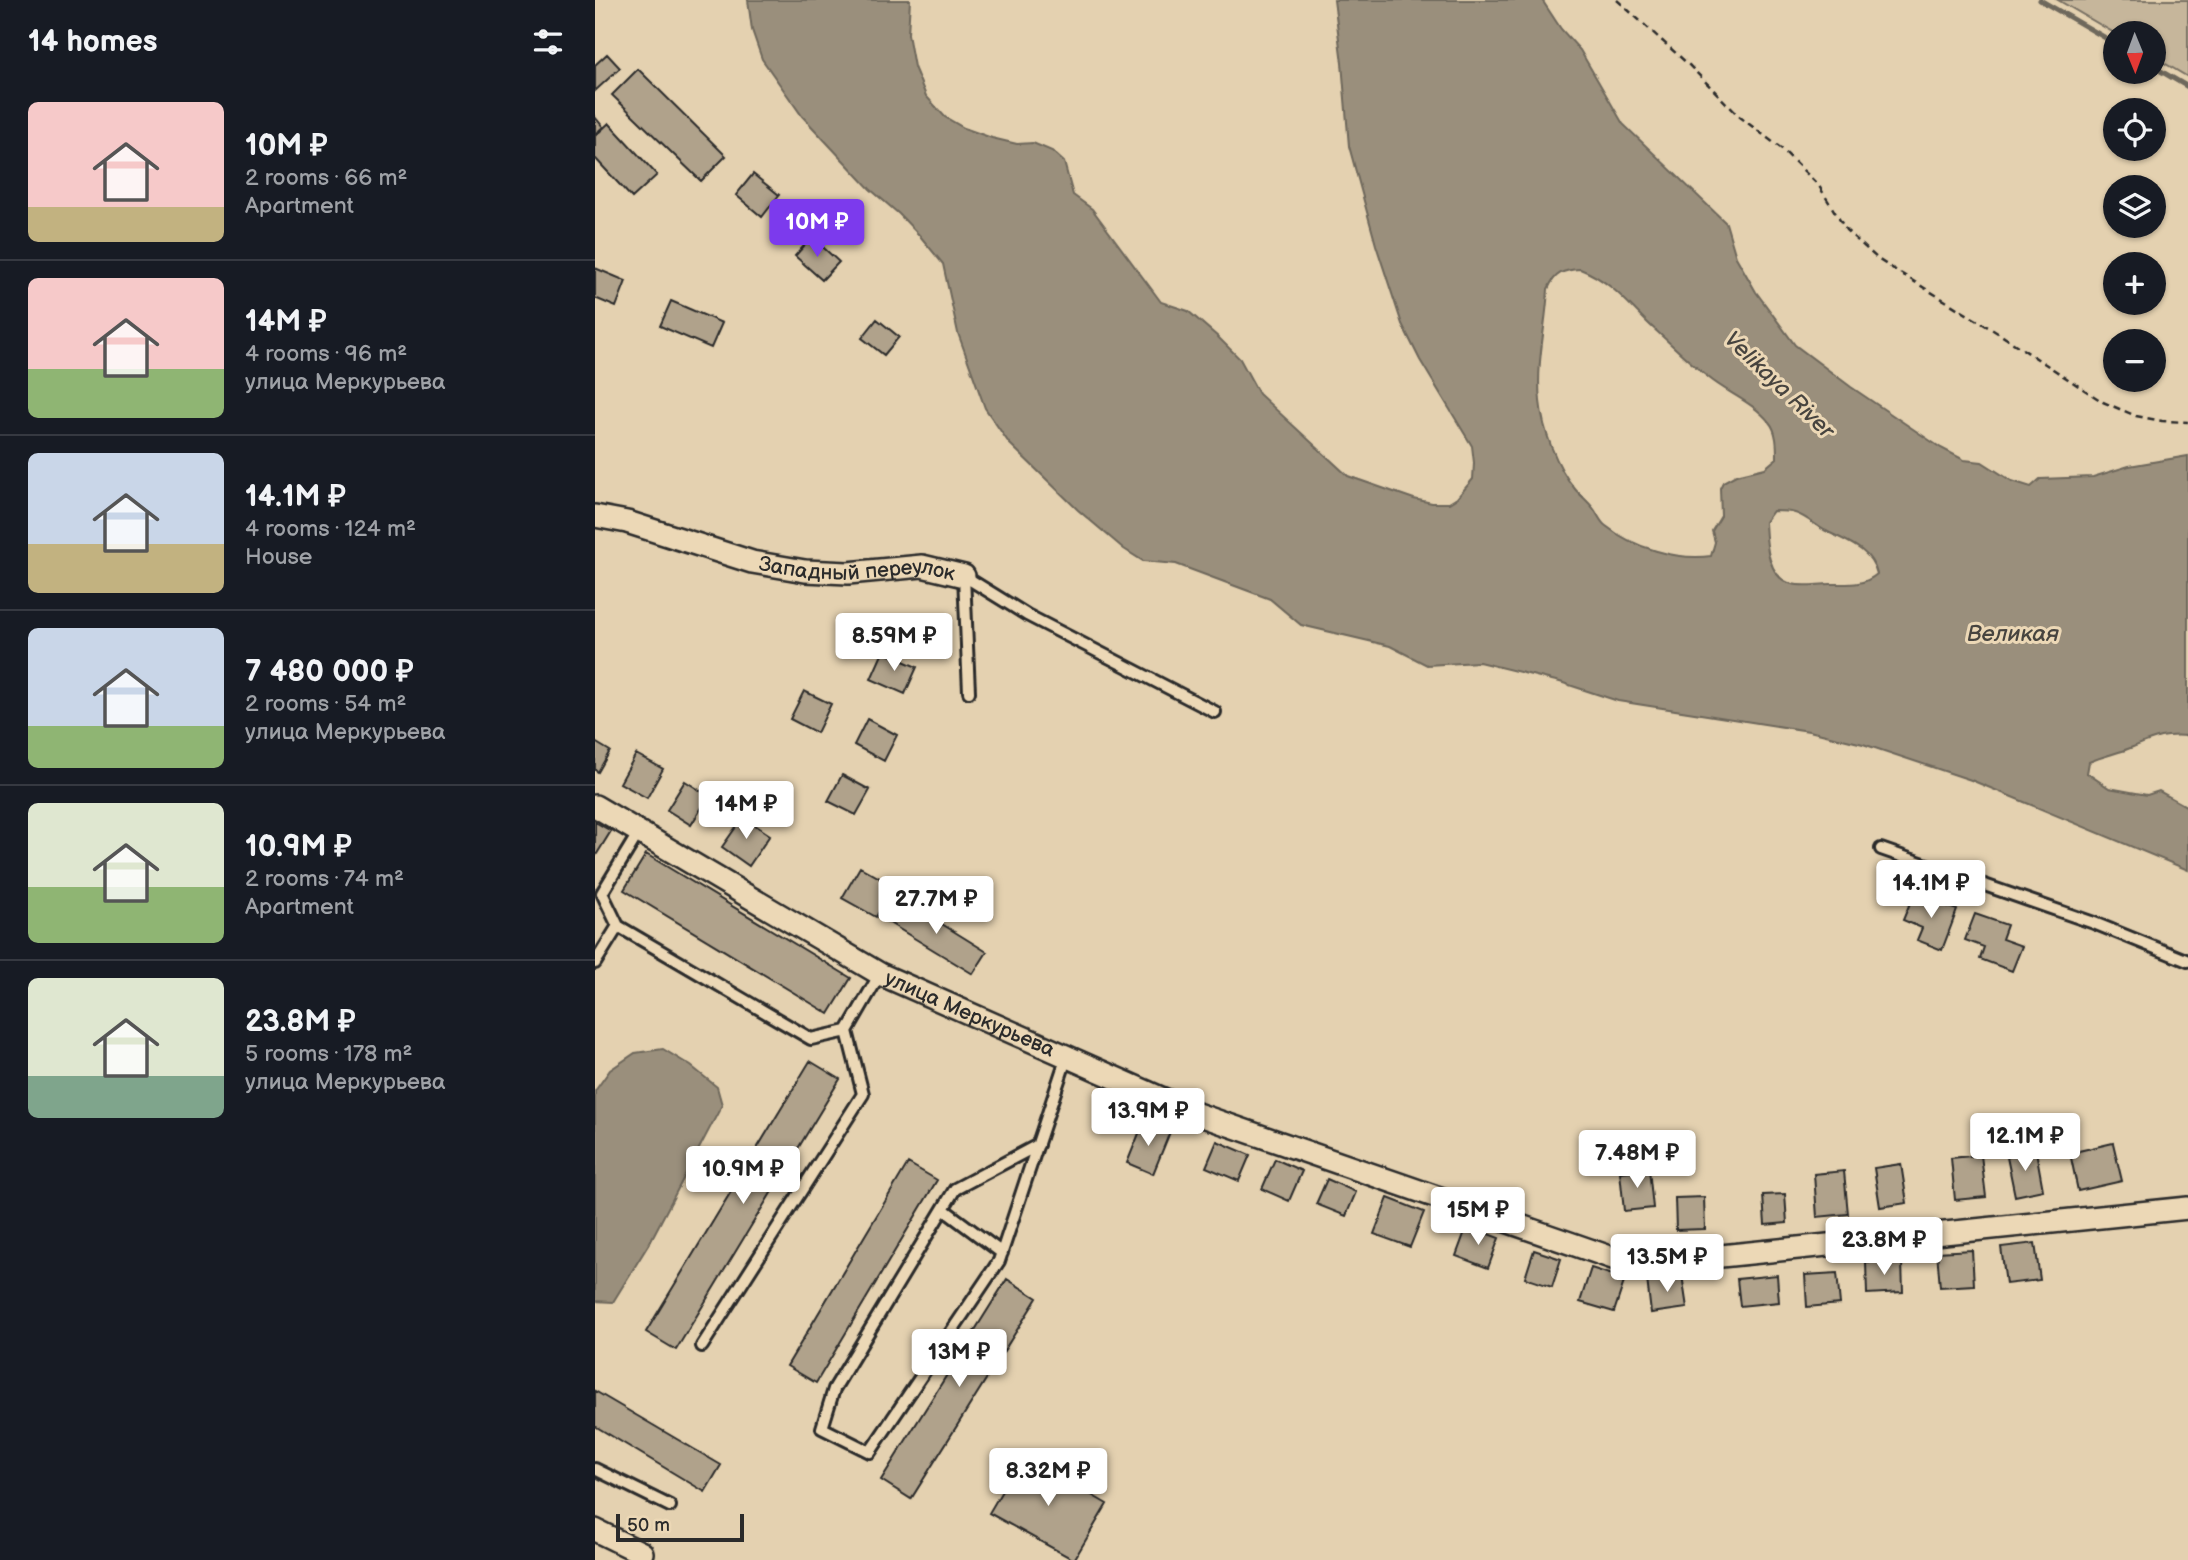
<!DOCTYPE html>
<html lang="en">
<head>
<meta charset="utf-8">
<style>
	:root { --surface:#171b24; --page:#20242c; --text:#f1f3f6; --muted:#9ea1a6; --line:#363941; --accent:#7c3aed }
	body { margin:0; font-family:"Balsamiq Sans",sans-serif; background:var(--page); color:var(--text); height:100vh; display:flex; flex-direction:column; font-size:26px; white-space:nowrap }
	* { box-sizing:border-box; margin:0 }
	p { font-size:23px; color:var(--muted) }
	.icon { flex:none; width:38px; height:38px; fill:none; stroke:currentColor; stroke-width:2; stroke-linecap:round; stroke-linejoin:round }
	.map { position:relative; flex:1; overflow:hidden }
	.sheet { display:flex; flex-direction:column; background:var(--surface); width:595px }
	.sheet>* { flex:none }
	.needle { width:46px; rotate:179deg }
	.controls { position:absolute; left:1508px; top:21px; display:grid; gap:14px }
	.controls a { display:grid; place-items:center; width:63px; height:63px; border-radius:50%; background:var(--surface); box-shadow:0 2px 5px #0004; font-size:35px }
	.scale { position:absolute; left:21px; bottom:18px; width:128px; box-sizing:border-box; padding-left:7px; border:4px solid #2b2b2b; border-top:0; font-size:19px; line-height:24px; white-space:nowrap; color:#2b2b2b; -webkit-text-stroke:5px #ecd8b6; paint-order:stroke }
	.price { position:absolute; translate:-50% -60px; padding:0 16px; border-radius:7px; background:#fff; color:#222; font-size:23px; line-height:46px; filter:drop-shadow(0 2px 4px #0008) }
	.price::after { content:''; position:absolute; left:50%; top:42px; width:21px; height:16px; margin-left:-10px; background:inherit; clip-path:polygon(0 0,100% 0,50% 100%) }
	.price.current { background:var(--accent); color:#fff }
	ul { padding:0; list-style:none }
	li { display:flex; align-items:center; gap:21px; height:175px; padding:0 28px }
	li+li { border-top:2px solid var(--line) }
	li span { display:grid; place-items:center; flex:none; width:196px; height:140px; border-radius:10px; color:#555 }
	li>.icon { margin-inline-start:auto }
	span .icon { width:84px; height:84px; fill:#fffc; stroke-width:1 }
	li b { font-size:30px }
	h2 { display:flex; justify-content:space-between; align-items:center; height:84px; padding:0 28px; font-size:30px }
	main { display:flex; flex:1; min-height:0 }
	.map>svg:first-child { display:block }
</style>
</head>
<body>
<main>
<section class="sheet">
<h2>14 homes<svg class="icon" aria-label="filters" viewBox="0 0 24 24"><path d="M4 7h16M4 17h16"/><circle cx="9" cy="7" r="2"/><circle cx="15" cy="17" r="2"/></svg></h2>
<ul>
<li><span style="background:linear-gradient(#f6c9c9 75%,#c2b280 0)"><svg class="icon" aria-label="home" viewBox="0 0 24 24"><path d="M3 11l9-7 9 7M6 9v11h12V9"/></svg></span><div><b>10M ₽</b><p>2 rooms · 66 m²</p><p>Apartment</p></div></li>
<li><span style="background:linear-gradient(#f6c9c9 65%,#8fb573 0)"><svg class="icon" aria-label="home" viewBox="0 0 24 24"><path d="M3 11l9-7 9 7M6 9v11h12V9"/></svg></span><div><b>14M ₽</b><p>4 rooms · 96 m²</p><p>улица Меркурьева</p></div></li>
<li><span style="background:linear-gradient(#c9d6e8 65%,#c2b280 0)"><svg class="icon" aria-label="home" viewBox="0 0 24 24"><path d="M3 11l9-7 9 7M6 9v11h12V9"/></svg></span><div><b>14.1M ₽</b><p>4 rooms · 124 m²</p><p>House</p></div></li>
<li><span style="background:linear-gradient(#c9d6e8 70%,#8fb573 0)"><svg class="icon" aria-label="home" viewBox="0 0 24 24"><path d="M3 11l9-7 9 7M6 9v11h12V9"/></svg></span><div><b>7 480 000 ₽</b><p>2 rooms · 54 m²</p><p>улица Меркурьева</p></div></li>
<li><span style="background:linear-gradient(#dfe7d0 60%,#8fb573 0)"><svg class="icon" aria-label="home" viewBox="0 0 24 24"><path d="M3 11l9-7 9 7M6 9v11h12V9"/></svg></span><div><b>10.9M ₽</b><p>2 rooms · 74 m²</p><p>Apartment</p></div></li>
<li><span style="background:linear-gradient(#dfe7d0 70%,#7fa58c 0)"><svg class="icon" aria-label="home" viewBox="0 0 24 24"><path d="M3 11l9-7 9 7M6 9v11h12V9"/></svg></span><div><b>23.8M ₽</b><p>5 rooms · 178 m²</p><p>улица Меркурьева</p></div></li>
</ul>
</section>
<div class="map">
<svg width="1593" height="1560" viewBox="0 0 1593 1560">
	<rect width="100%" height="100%" fill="#e4d1b0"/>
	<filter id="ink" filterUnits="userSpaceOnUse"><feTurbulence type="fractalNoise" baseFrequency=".0143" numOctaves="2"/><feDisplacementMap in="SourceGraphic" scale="14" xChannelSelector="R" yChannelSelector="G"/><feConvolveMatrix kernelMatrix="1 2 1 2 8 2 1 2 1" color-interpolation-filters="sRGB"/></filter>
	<g filter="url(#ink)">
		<path fill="#c6b69b" stroke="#787063" stroke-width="2" d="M1463 0H1593V77L1559 57V33L1521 34Z"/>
		<path fill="#9a8f7b" stroke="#6e675b" stroke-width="2" fill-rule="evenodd" d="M153 0H315L313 34 319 67 331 96 350 117 369 128 397 138 422 144 438 143 457 151 469 162 478 195 497 209 566 302 593 311 623 337 645 359 664 394 753 476 819 499 837 503H854L862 498 878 479 879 463 877 446 825 360 807 324 781 245 754 146 747 63 739 0H947L966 29 985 50 1028 124 1131 223 1141 257 1161 292 1200 345 1256 387 1346 448 1369 460 1387 462 1417 481 1436 487 1445 479 1498 477 1534 466 1593 456V736C1568 734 1560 738 1538 747 1524 753 1508 756 1494 762L1492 773 1514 788 1552 795 1564 791 1593 807V870L1376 780 1268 744 1214 731 1023 701 965 682 884 662 832 665 795 646 706 625 675 599 581 564 548 561 529 549 483 510 414 443 390 408 363 333 348 264 325 236 304 214 275 189 207 116 188 89 167 59 157 30ZM985 269C1016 281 1033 304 1056 326 1075 343 1093 361 1113 377 1132 393 1158 402 1174 422 1182 431 1182 446 1182 458L1170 468 1141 475 1128 482 1125 488 1126 516 1117 531 1120 542 1116 556C1083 561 1037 547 1011 526 1005 522 1003 514 998 508 993 501 986 496 980 489 961 466 948 430 945 401 941 363 951 327 953 289 960 273 968 270 985 269ZM1178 511C1185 511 1194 511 1200 513 1210 516 1220 525 1229 530 1250 541 1276 548 1282 574 1268 586 1254 584 1236 584 1223 584 1209 587 1197 584 1172 578 1171 542 1170 522Z
			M68 1049 96 1066 122 1087 127 1105 55 1242 18 1302 0 1301V1091L15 1070 40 1053Z"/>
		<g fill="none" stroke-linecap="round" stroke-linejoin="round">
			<path stroke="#6e675b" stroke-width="5" d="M1445 0 1521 44
				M1559 67 1593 87"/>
		</g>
		<path fill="#b0a28b" stroke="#2b2b2b" stroke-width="2" d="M12 54 25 68 0 91V65Z
			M43 69 131 156 106 181 17 95Z
			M0 117 8 127 0 134Z
			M14 123 62 175 37 198 0 158V136Z
			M158 174 184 195 167 217 141 195Z
			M217 237 244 262 227 280 200 256Z
			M0 268 31 281 21 307 0 298Z
			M76 301 127 323 116 348 65 326Z
			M282 319 304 337 289 355 267 338Z
			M288 652 322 667 310 694 276 679Z
			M209 691 236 704 222 733 195 719Z
			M272 719 302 735 289 761 259 745Z
			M0 742 15 751 3 772 0 770Z
			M41 754 68 769 52 798 25 783Z
			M247 775 275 790 261 815 233 801Z
			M90 781 114 796 96 825 72 810Z
			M148 817 175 835 154 866 127 847Z
			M0 822 16 831 0 857Z
			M51 854 256 978 234 1014 29 890Z
			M265 867 299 886 281 917 247 898Z
			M1319 893 1362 910 1347 950 1322 940 1327 928 1308 920Z
			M305 898 392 952 378 974 291 921Z
			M1380 914 1412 925 1407 939 1427 946 1417 971 1385 959 1389 947 1370 940Z
			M215 1061 245 1079 81 1350 51 1332Z
			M549 1121 575 1132 558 1174 532 1163Z
			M622 1141 655 1155 644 1181 611 1167Z
			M1518 1143 1527 1181 1483 1191 1475 1153Z
			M1441 1151 1448 1190 1420 1196 1412 1157Z
			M1386 1155 1391 1197 1360 1200 1356 1158Z
			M680 1159 707 1171 694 1201 667 1189Z
			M313 1163 342 1180 221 1383 192 1366Z
			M1306 1164 1312 1203 1285 1207 1279 1168Z
			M1054 1169 1058 1208 1029 1211 1025 1172Z
			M1249 1171 1253 1214 1222 1217 1219 1174Z
			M732 1179 761 1192 751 1216 721 1204Z
			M1190 1194 1192 1223 1170 1225 1168 1195Z
			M1109 1197 1110 1229 1081 1230 1080 1198Z
			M793 1198 829 1212 815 1247 779 1234Z
			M872 1226 904 1238 893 1268 861 1256Z
			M1440 1243 1445 1280 1411 1284 1406 1247Z
			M939 1250 966 1259 957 1287 930 1278Z
			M1377 1250 1379 1285 1345 1287 1342 1252Z
			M1307 1261 1308 1292 1272 1294 1271 1262Z
			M996 1268 1030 1279 1019 1312 985 1302Z
			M1242 1273 1245 1304 1212 1307 1210 1275Z
			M1087 1275 1092 1308 1056 1313 1052 1279Z
			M1182 1275 1184 1302 1145 1306 1142 1279Z
			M412 1279 442 1298 316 1499 286 1480Z
			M0 1391 126 1465 110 1492 0 1426Z
			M428 1455 512 1504 479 1560 394 1513Z"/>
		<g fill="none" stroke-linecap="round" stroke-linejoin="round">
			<g stroke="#2b2b2b" stroke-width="16">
				<path id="service" d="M369 576 432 615 620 712
					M369 576 374 692
					M1286 849 1499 923 1593 961
					M23 926 216 1039 252 1031
					M0 963 23 926 7 893 44 832
					M443 1145 360 1189 239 1389 227 1428 275 1452 404 1261 472 1056
					M348 1209 407 1253
					M107 1346 268 1094 252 1031 285 974
					M0 1469 75 1506"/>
			</g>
			<g stroke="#2b2b2b" stroke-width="26">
				<g id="minor">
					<path id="s1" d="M0 516 32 522 157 562 210 571 253 573 327 566 369 576"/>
					<path id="s2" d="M0 806 285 974 602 1114 1038 1265 1593 1208"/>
					<path d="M0 1530 47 1553"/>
				</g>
			</g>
			<path stroke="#2b2b2b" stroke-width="2.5" stroke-dasharray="7 5" stroke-linecap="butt" d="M1022 0 1094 65 1145 117 1187 149 1224 186 1251 230 1284 260 1406 335 1508 402 1541 416 1567 421 1593 422"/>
			<use href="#service" stroke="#ecd8b6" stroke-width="10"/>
			<use href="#minor" stroke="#ecd8b6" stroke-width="21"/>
		</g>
	</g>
	<g text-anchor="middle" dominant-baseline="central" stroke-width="6" stroke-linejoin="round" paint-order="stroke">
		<g font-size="21" fill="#2b2b2b" stroke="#ecd8b6">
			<text stroke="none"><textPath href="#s1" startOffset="270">Западный переулок</textPath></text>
			<text stroke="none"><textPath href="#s2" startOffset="429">улица Меркурьева</textPath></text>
		</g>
		<g font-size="23" font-style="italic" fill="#47443f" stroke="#ecd8b6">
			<text transform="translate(1184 385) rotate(44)">Velikaya River</text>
			<text x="1418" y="634">Великая</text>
		</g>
	</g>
</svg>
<div class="controls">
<a><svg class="needle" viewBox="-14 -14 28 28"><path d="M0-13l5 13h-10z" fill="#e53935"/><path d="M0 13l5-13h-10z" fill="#9ea1a6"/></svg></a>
<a><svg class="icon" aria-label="locate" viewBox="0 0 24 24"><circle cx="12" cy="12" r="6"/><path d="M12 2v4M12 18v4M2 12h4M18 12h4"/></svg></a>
<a><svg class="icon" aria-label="layers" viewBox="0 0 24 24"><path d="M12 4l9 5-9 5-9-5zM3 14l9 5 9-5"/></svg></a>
<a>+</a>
<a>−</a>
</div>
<div class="scale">50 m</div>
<b class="price current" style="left:222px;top:259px">10M ₽</b>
<b class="price" style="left:299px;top:673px">8.59M ₽</b>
<b class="price" style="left:151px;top:841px">14M ₽</b>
<b class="price" style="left:1336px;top:920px">14.1M ₽</b>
<b class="price" style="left:341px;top:936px">27.7M ₽</b>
<b class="price" style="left:553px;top:1148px">13.9M ₽</b>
<b class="price" style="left:1430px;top:1173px">12.1M ₽</b>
<b class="price" style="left:1042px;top:1190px">7.48M ₽</b>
<b class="price" style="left:148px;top:1206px">10.9M ₽</b>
<b class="price" style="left:883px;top:1247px">15M ₽</b>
<b class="price" style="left:1289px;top:1277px">23.8M ₽</b>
<b class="price" style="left:1072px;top:1294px">13.5M ₽</b>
<b class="price" style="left:364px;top:1389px">13M ₽</b>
<b class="price" style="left:453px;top:1508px">8.32M ₽</b>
</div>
</main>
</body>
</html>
